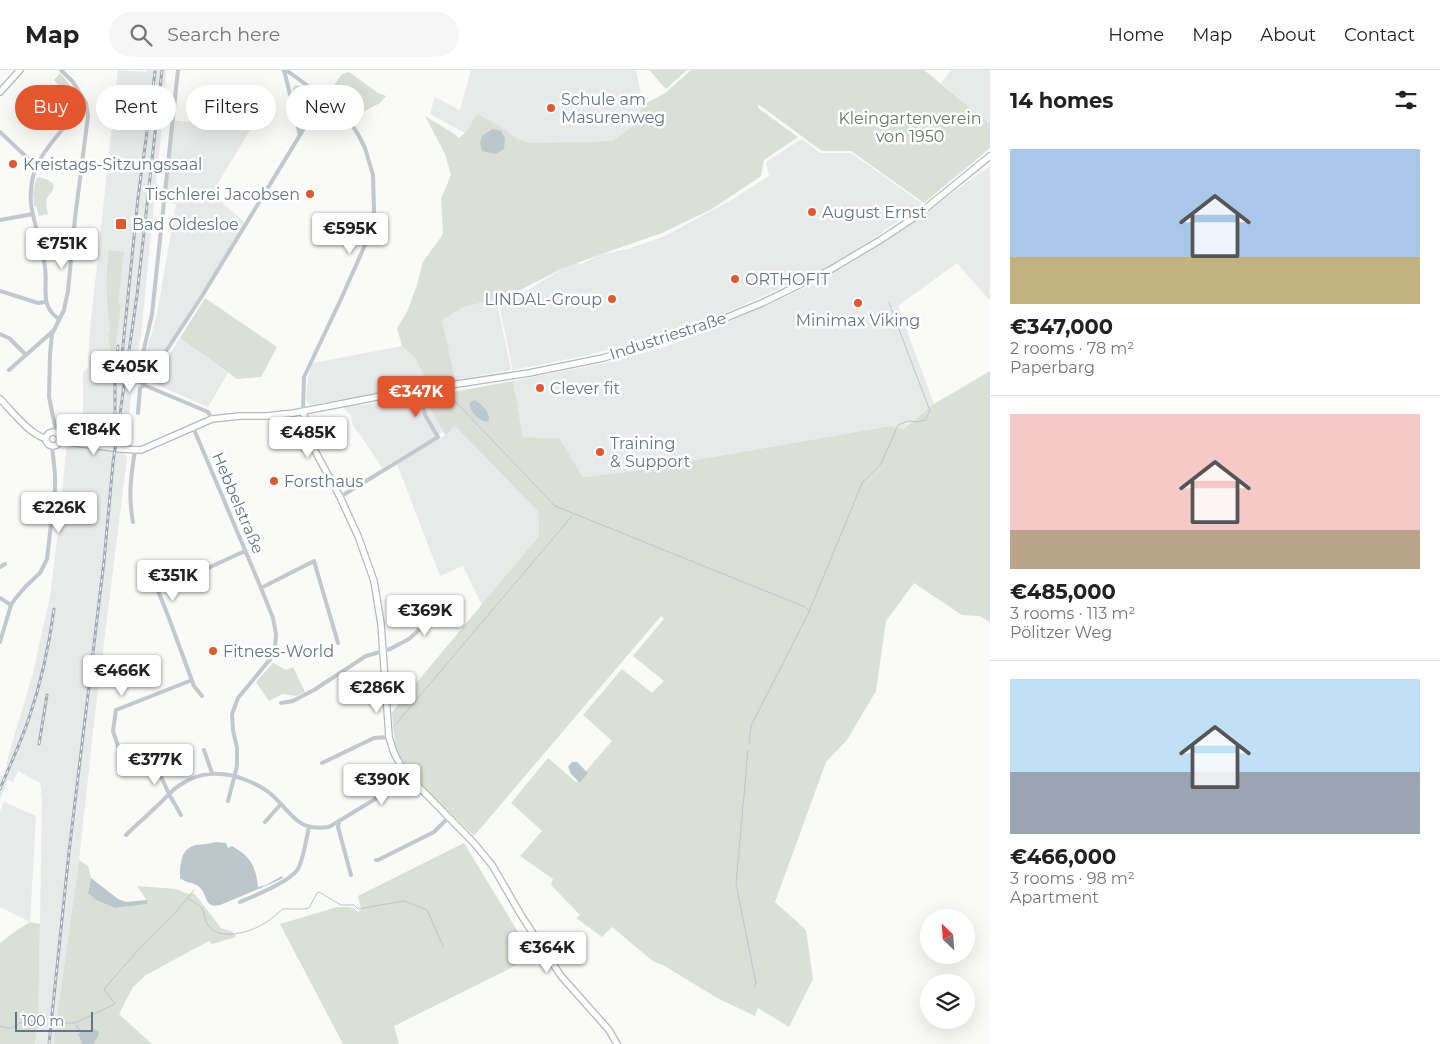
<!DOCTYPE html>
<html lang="en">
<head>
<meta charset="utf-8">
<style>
	:root { --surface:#fff; --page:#f6f6f6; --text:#222; --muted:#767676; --line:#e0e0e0; --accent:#e4572e }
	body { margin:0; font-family:Montserrat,sans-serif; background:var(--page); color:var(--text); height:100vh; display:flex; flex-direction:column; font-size:19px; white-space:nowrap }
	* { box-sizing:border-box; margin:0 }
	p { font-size:16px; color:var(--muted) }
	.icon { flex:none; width:28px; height:28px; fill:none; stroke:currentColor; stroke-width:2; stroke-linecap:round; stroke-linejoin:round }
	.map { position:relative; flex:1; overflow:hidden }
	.sheet { display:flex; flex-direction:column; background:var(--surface); width:450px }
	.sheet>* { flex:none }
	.banner { position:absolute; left:15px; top:15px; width:475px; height:45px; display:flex; gap:10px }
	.needle { width:32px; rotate:335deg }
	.controls { position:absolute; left:920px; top:839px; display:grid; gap:10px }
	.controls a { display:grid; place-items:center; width:55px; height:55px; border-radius:50%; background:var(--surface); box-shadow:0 5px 20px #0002; font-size:25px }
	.scale { position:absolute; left:15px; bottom:12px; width:78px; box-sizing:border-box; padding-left:5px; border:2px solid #657683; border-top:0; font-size:14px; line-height:18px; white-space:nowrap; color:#657683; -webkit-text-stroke:4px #fff; paint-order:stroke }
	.price { position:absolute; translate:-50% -42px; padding:0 11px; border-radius:5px; background:#fff; color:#222; font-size:16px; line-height:32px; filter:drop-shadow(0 1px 2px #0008) }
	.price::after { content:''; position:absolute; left:50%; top:30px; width:15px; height:11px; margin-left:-8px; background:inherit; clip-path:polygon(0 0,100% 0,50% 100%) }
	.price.current { background:var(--accent); color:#fff }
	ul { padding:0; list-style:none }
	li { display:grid; align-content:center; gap:10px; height:265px; padding:0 20px }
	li+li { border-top:1px solid var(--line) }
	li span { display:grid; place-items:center; height:155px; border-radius:0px; color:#555 }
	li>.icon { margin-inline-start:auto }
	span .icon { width:90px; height:90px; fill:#fffc; stroke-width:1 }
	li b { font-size:21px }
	h2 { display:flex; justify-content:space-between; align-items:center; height:60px; padding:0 20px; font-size:21px }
	.chip { padding:0 18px; border-radius:22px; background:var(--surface); box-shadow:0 5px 20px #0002; font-size:18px; line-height:45px }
	.chip.current { background:var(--accent); color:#fff }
	header { display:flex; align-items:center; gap:30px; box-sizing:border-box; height:70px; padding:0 25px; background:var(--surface); border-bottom:1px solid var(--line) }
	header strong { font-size:24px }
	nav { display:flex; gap:28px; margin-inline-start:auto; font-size:18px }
	.search { width:350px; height:45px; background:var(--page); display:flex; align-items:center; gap:12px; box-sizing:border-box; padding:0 18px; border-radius:28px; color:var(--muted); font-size:19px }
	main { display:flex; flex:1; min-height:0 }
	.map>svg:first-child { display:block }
</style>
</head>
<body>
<header>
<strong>Map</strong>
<div class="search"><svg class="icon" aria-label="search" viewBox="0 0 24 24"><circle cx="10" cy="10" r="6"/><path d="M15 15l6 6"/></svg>Search here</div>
<nav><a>Home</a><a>Map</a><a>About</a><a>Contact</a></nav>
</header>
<main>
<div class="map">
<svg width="990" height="974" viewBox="0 0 990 974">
	<rect width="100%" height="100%" fill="#fafaf8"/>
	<path fill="#e8e9e9" d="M118 0 146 2 147 0H166L165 24 141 266 135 294 124 384 127 387 94 653 79 790 53 974H35L38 950 40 854 42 729 40 713 18 701 13 712 8 710 0 730V707L1 705 3 706 7 695 6 694 33 603 50 526 59 454 68 362 83 364V302L88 298 90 259Z
		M471 0H636L643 35 633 56 612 71 530 73 516 68 498 55 467 61 465 63 430 44 435 27 460 40Z
		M952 0H990V54L941 13Z
		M172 50 202 53 250 60 212 123 246 154 147 307H144L142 306 141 299 156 249 176 134 166 132 165 118Z
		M802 69 820 83H851L923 134 853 182 829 197 702 253 654 268 584 286 513 300 498 229 518 226 573 192 582 194 599 185 628 179 665 166 733 129 769 106 766 92Z
		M990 96V231L957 193 898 236 934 334 902 359 890 356 628 402 583 407 559 368 523 367 513 311 605 293 665 277 714 258 785 227 820 211 877 177Z
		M496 228 511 300 455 310 441 250 461 238Z
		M180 268 228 303 208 337 151 312Z
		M402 276 415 288 429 315 310 335 306 330 308 307 313 293Z
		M425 327 428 335 443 362 382 398 359 363 353 356 351 346 343 337Z
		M454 354 538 441 539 466 482 535 463 496 440 506 397 394 450 362Z
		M4 732 36 746 30 852 0 837V741Z"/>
	<path fill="#dadfd7" d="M649 0H687L666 19Z
		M691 0H924L990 54V78L924 133 851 81H822L758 34V38L798 67 764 90 761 106 712 139 662 163 613 180 563 198 513 224 461 238 442 250 455 310 429 315 415 288 402 276 397 258 407 242 417 215 423 192 443 164 441 129 451 105 445 84 425 46 453 63 459 68 467 61 477 44 498 55 516 68 530 73 612 71 633 56 643 35 665 23Z
		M349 2 378 23 386 26 380 33 353 47 338 32 327 25 342 4Z
		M60 3 73 19 78 31 65 48 58 43 67 33V25L54 10Z
		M297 15 313 24 315 27 314 35 304 49H300L298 46 292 21 294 16Z
		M39 107C46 109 58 112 52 121 50 126 50 123 47 128 45 133 47 139 48 144L39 146 36 136H34L33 121 36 109Z
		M109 180 124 182 118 234 121 235 114 288 112 291 108 264 110 263C107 235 105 209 109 180Z
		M205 228 277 277 261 307 237 309 180 268Z
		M990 301V552L979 546 962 545 914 513 886 551 876 621 847 670 826 692 775 832 806 860 813 909 789 957 758 938 755 946 717 928 663 895 654 892 612 857 602 867 576 848 580 845 551 815 553 809 520 786 542 761 511 733 548 688 576 712 578 711 580 713 588 703 586 701 612 671 583 645 622 599 652 623 664 611 633 586 664 549 661 546 474 766 413 707 397 682 393 659 392 642 539 466 538 441 454 355 450 362 445 365 428 335 425 327 513 311 523 367 559 368 583 407 628 402 890 356 903 359 934 334Z
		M273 593 286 600 293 597 305 622 296 626 283 624 269 631 256 612Z
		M464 773 532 885 509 899 394 956 399 974H343L280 854 337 837H350L358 842 361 839 358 826Z
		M79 790 88 796 91 808 88 823 96 830 115 838 146 834 148 832 137 816 176 819 188 824 194 823 221 858 233 862 236 867 212 874 209 871 146 905 133 917 119 944 152 974H94L99 964 94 959 81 962 79 967 82 974H53Z
		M30 852 40 854 38 950 35 974H0V873L13 863Z"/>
	<path fill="#bbc7cb" d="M492 59 501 61 505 68 504 79 496 84 482 81 480 73 482 66Z
		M474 330C481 333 490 342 489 350L486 352C479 350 469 342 470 333Z
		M572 692H577L588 703 580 713 571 704 568 697Z
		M216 772 226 773 228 778 232 776C250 786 256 796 258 817L266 815 282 806 283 808 268 815 220 835C203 839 209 824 198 816 193 812 185 813 180 808 180 796 180 778 196 775 202 774 209 774 216 772Z
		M91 808 118 829 126 832 147 830 148 832 147 834 115 838 96 830 88 823Z
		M94 959 98 961 99 964 94 974H82L78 964 81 962Z"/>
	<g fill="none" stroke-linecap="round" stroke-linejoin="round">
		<path stroke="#bbc7cb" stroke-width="1" d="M451 327 555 436 805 537 809 542 751 656 749 673
			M809 542 862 413 881 394 898 355 908 351 917 352 925 350 930 341 889 233
			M395 655 572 446
			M748 680 736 814 756 913 754 918
			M188 828C192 831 197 834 201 837 205 842 204 850 208 855 219 872 251 862 265 853 272 849 277 843 283 839H304L309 838 317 823 319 822 341 835H354L358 839 404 831 427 840 443 876
			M60 953H75L115 934 104 919 140 878 175 843 194 820
			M76 955 81 962
			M0 956C15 962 13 954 25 951 28 951 31 951 34 951"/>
		<g stroke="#b3babf" stroke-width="8">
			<path id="secondary" d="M0 22 20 0
				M0 329C14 343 27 362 46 369
				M303 341 307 358 314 379 340 427 358 466 374 511 381 554 389 667 394 683 401 696 410 708 473 772 492 795 521 845 561 906 609 960 617 974
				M46 369a7 7 0 1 1 14 0a7 7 0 1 1-14 0Z
				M60 371 121 379 141 380 212 349 240 346H267L294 343 392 324 529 303 603 288 664 270 723 249 762 233 830 200 882 169 915 147 990 86"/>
		</g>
		<path stroke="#c3c8cc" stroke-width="4" d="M178 0 152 244 140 296 139 308 140 312 144 315 208 342 212 349
			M286 0 323 27 339 40 350 52 359 66 365 78 373 105 374 141 370 164 341 229 304 307 303 341
			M0 62 37 97
			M300 65 323 27
			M0 150 33 144
			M0 221 38 233 45 232
			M59 249C39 236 48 217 45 197 42 176 34 155 31 134 30 121 32 105 38 93 48 74 71 49 86 33
			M0 264 9 268 26 285
			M9 300 52 262
			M138 343 140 318 144 315 202 226 300 65 284 0
			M267 346 308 384
			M193 357 261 518 273 548 276 564 275 579 272 587 238 628 232 644 233 660 237 678V696L228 731
			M55 362V356L49 327 50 284 52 264 64 240 68 221 75 148 88 46 86 33 73 12 61 0
			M340 427 438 367 425 345 420 320
			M133 452C128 425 131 406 135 380
			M0 497 5 494
			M261 518 314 491 338 573
			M0 528 11 535
			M0 572 11 535 15 529 26 516 40 503 47 489 55 420V404L52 376
			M202 626 194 616 167 543 158 521 245 481
			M281 633 293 631 314 620 366 586 390 579 409 569 442 539 461 532
			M204 680 212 703
			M121 685 113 661 116 640 192 610
			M322 693 374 668 389 667
			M158 700 169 724 181 745
			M265 752 281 734
			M339 752 338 757 351 805
			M126 765C136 755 147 746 157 736 165 729 171 720 180 715 200 701 224 701 246 710 256 714 264 718 272 725 292 743 297 762 329 757L410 708
			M376 790H378L434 762 449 747
			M240 832C254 826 290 812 298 799 304 787 306 770 309 757"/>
		<use href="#secondary" stroke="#fff" stroke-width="5.5"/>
		<g stroke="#a2aab0" stroke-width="3">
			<path id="rail" d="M122 285 138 128 155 2
				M115 344V305L118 276
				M39 674 47 625
				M0 719C10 695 21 672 29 648 41 613 49 576 54 539
				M49 974 69 782 104 491 113 393 137 225 162 0"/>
		</g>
		<use href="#rail" stroke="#fff" stroke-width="1" stroke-dasharray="4" stroke-linecap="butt"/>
	</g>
	<g fill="#e4572e" stroke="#fff" stroke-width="2">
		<circle cx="551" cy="38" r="5"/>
		<circle cx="13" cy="94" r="5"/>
		<circle cx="310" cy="124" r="5"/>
		<circle cx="812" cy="142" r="5"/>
		<rect x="115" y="148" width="12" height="12" rx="2.5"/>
		<circle cx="735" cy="209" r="5"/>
		<circle cx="612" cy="229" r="5"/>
		<circle cx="858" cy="233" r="5"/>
		<circle cx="540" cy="318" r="5"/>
		<circle cx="600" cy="382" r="5"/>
		<circle cx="274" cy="411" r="5"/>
		<circle cx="213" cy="581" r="5"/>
	</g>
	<g text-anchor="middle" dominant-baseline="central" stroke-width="5" stroke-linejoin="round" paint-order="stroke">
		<g font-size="16" fill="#657683" stroke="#fff" text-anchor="start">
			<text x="561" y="29">Schule am<tspan x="561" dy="18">Masurenweg</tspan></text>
			<text x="23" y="94">Kreistags-Sitzungssaal</text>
			<text x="300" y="124" text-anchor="end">Tischlerei Jacobsen</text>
			<text x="822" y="142">August Ernst</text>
			<text x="132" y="154">Bad Oldesloe</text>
			<text x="745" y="209">ORTHOFIT</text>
			<text x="602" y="229" text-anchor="end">LINDAL-Group</text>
			<text x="858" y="250" text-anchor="middle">Minimax Viking</text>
			<text x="550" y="318">Clever fit</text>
			<text x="610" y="373">Training<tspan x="610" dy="18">&amp; Support</tspan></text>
			<text x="284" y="411">Forsthaus</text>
			<text x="223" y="581">Fitness-World</text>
		</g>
		<g font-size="16" fill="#687a64" stroke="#fff">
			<text x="910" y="48">Kleingartenverein<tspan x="910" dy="18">von 1950</tspan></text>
		</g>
		<g font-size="16" fill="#657683" stroke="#fff">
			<text transform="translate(668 266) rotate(-18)">Industriestraße</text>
			<text transform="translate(238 433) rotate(67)">Hebbelstraße</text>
		</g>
	</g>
</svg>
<div class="controls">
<a><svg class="needle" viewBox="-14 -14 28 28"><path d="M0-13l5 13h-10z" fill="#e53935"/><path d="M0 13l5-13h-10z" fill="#767676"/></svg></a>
<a><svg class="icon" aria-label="layers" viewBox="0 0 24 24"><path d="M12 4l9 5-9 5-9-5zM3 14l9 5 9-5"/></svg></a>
</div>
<div class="scale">100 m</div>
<b class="price" style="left:350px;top:185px">€595K</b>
<b class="price" style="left:62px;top:200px">€751K</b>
<b class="price" style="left:130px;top:323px">€405K</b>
<b class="price current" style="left:416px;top:348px">€347K</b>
<b class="price" style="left:94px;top:386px">€184K</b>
<b class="price" style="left:308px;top:389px">€485K</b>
<b class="price" style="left:59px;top:464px">€226K</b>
<b class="price" style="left:173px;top:532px">€351K</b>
<b class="price" style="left:425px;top:567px">€369K</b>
<b class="price" style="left:122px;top:627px">€466K</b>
<b class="price" style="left:377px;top:644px">€286K</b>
<b class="price" style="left:155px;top:716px">€377K</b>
<b class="price" style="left:382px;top:736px">€390K</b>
<b class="price" style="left:547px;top:904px">€364K</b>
<div class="banner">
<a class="chip current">Buy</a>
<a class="chip">Rent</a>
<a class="chip">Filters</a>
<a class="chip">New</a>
</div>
</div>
<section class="sheet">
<h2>14 homes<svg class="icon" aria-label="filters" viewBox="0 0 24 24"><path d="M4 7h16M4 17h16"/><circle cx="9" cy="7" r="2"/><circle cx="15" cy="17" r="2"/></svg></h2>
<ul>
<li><span style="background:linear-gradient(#a9c7e8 70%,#c2b280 0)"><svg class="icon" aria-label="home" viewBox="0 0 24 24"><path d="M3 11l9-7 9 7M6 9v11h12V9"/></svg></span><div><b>€347,000</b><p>2 rooms · 78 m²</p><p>Paperbarg</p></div></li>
<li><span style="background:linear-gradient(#f6c9c9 75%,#b9a48a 0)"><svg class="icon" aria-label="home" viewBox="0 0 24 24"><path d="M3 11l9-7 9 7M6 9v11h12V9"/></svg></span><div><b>€485,000</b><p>3 rooms · 113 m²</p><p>Pölitzer Weg</p></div></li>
<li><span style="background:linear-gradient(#bfe0f5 60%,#9aa5b1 0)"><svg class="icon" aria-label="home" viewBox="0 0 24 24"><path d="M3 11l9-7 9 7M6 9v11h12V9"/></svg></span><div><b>€466,000</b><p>3 rooms · 98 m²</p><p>Apartment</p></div></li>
</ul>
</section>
</main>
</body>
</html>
